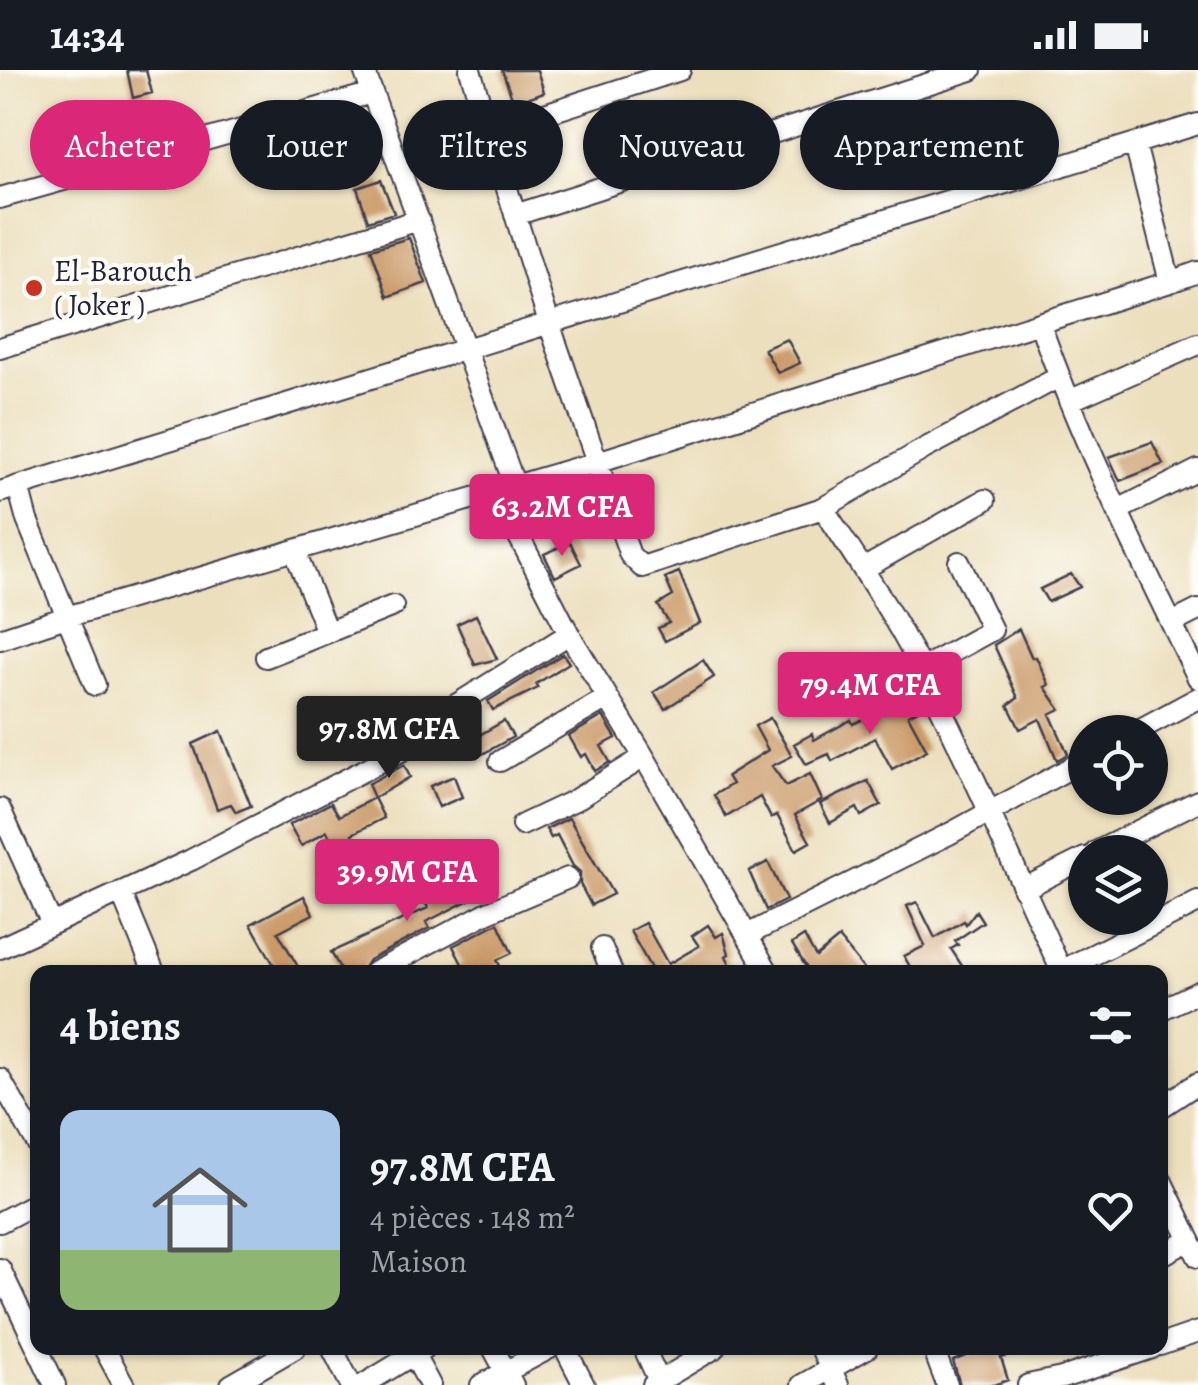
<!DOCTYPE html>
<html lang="fr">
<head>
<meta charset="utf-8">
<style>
	:root { --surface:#171b24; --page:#242831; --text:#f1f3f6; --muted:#9ea1a6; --line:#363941; --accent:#db2777 }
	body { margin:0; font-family:Alegreya,serif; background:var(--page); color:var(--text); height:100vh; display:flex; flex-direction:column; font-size:38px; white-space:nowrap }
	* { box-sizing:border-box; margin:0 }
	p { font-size:32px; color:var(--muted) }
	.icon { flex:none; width:55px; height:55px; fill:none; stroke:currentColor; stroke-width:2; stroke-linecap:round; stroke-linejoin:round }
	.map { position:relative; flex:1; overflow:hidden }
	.details { position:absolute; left:30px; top:895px; width:1138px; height:390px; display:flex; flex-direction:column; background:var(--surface); border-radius:20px; box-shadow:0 2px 8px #0004 }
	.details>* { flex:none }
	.top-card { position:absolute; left:30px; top:30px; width:1140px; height:90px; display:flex; gap:20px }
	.fabs { position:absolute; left:1068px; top:645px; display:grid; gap:20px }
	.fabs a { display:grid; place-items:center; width:100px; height:100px; border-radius:50%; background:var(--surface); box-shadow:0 2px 8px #0004; font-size:50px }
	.price { position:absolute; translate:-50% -85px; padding:0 22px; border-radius:10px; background:var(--accent); color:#fff; font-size:32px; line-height:65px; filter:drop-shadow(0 2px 5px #0008) }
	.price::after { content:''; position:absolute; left:50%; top:60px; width:30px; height:22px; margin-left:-15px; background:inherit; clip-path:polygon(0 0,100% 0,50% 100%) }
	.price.current { background:#222; color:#fff }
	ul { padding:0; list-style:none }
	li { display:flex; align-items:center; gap:30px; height:250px; padding:0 30px }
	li+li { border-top:2px solid var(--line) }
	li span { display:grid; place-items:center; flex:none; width:280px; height:200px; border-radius:20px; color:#555 }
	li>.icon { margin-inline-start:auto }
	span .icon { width:120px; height:120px; fill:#fffc; stroke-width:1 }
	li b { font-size:42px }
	h2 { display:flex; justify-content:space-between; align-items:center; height:120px; padding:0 30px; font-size:42px }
	.chip { padding:0 35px; border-radius:45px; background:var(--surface); box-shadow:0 2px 8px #0004; font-size:35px; line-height:90px }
	.chip.current { background:var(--accent); color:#fff }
	.status { display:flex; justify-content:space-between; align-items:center; height:70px; padding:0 50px; background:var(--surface); direction:ltr }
	.status svg { height:28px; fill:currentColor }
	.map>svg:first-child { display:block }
</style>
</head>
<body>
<div class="status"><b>14:34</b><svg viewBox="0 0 49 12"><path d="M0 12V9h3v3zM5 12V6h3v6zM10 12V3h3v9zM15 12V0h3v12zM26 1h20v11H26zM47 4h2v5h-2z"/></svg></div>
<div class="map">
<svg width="1198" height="1315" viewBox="0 0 1198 1315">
	<rect width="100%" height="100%" fill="#fdfcf7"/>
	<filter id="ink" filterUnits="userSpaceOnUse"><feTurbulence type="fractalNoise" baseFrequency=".01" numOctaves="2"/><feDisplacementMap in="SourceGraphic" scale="20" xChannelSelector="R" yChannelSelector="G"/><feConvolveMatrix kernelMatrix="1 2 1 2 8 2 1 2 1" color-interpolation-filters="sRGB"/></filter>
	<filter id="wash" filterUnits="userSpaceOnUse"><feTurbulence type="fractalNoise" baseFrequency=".0048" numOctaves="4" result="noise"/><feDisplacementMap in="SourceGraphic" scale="40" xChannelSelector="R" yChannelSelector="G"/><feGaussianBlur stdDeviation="2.25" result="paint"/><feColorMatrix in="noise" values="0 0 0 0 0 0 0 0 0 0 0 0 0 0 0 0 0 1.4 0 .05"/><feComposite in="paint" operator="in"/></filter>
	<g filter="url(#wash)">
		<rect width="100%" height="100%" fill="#ecdfbd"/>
		<g id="blocks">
			<path fill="#ca9a67" d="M127 0H146L152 23 133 28Z
				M502 0H537L544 22 514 33Z
				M381 110 394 143 368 151 357 118Z
				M409 168 426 213 388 227 371 179Z
				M787 269 800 293 778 303 764 279Z
				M1152 372 1163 394 1120 411 1109 387Z
				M570 472 581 494 555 507 544 484Z
				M679 502 700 553 665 571 658 558 669 553 658 535 673 526 665 508Z
				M1071 504 1080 517 1048 532 1040 519Z
				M476 545 497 589 475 595 457 554Z
				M1019 559 1032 588 1036 587 1049 615 1045 617 1060 639 1050 644 1068 684 1057 690 1040 649 1020 659 1008 635 1018 628 994 575Z
				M563 584 569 593 536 614 538 618 493 640 488 631Z
				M703 590 714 607 665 639 654 622Z
				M910 627 918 640 908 645 927 680 892 699 875 668 832 691 829 684 806 694 794 674 812 664 814 670 851 650 853 654Z
				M603 646 616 668 601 676 610 692 595 701 586 684 581 687 569 666Z
				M770 648 792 686 772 696 786 716 810 704 822 730 795 745 810 772 796 780 777 745 771 748 760 727 726 747 714 725 732 714 727 706 768 680 755 656Z
				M504 651 513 667 477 687 469 671Z
				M221 661 251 736 236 742 231 734 217 739 193 674Z
				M404 695 410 707 374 728 368 714Z
				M454 706 462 727 439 737 430 716Z
				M868 711 881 735 861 746 857 738 830 753 820 734Z
				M374 728 384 748 352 764 371 804 349 811 327 761 301 776 289 755 331 733 339 746Z
				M569 748 613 824 591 835 580 814V802L573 796 557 765 551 768 546 759Z
				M768 792 786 830 766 840 749 801Z
				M473 801 483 823 426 852 429 858 369 890 361 902H342L331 882 428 838 422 826Z
				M304 826 313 844 278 862 301 902H278L251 854Z
				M917 832 935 868 964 851 966 854 976 841 983 852 955 871 958 875 951 879 966 902H913L904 886 925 876 907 836Z
				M498 853 512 883 497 890 501 898 492 902H442L462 894 453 876Z
				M645 853 668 894 699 876 692 866 708 855 716 867 723 863 729 884 726 886 734 902H653L630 861Z
				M804 866 816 887 839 868 866 902H809L792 874Z
				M973 1278H1026L1001 1288 1008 1310 994 1315H960L953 1291 975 1282Z"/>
		</g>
	</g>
	<g filter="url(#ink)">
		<use href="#blocks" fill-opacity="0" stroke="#403e4e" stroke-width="2.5"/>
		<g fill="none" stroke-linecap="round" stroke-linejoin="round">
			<g stroke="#403e4e" stroke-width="24">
				<path id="minor" d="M364 0 515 416
					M470 0 549 253 597 392 630 485 642 497 823 438 924 379 1059 307
					M489 62 680 0
					M0 128 372 23
					M515 145 971 0
					M1170 212 1198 202
					M1040 254C1083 376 1142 492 1198 608
					M0 278 419 150
					M1069 331 1198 274
					M18 416 27 450 95 615
					M0 422 1198 54
					M496 422 569 564 644 687 768 902
					M823 438C858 491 894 545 923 602 973 701 1016 802 1062 902
					M1118 440 1198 400
					M295 482 327 562
					M863 499 985 430
					M1172 553 1198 540
					M0 569 66 547 597 392 1170 212 1135 74
					M266 587 393 536
					M921 599 992 560 959 492
					M1135 662 1198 628
					M500 691 607 628
					M0 739 52 854
					M522 755 575 730 644 687
					M1096 782 1198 731
					M1023 819 1085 788
					M121 822 154 902
					M747 865 951 763 1085 690
					M0 878 191 790 426 668 437 662 440 645 569 564
					M602 878 612 902
					M1061 901 1198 832
					M375 902 488 842 568 808
					M1160 940 1198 922
					M0 1009 38 1075
					M1160 1038 1198 1013
					M1160 1108 1198 1187
					M0 1152 38 1132
					M1160 1186 1190 1170
					M0 1199 55 1315
					M1160 1275 1198 1262
					M104 1278 124 1315
					M332 1278 351 1315
					M410 1278 430 1315
					M493 1278 513 1315
					M565 1278 584 1315
					M644 1278 659 1311
					M821 1278 838 1315
					M933 1278 947 1315
					M231 1315 295 1278
					M363 1315 424 1278
					M481 1315 550 1278
					M653 1315 715 1278
					M802 1315 867 1278
					M1028 1315 1062 1308 1152 1278"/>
			</g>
			<use href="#minor" stroke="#fff" stroke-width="20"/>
		</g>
	</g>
	<circle fill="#c8321e" stroke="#fdfcf7" stroke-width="4" cx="34" cy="218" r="10"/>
	<g text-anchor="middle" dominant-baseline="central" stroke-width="8" stroke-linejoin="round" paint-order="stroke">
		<g font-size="30" fill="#22223b" stroke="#fdfcf7" text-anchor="start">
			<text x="54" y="201">El-Barouch<tspan x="54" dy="34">( Joker )</tspan></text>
		</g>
	</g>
</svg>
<div class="fabs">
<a><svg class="icon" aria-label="locate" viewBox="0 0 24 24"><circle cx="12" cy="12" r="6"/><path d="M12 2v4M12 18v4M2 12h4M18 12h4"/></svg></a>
<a><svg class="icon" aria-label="layers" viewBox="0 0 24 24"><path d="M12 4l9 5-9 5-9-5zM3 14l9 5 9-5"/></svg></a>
</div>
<b class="price" style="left:562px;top:489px">63.2M CFA</b>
<b class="price" style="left:870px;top:667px">79.4M CFA</b>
<b class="price current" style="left:389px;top:711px">97.8M CFA</b>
<b class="price" style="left:407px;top:854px">39.9M CFA</b>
<div class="top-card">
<a class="chip current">Acheter</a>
<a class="chip">Louer</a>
<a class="chip">Filtres</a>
<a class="chip">Nouveau</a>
<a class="chip">Appartement</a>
</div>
<section class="details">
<h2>4 biens<svg class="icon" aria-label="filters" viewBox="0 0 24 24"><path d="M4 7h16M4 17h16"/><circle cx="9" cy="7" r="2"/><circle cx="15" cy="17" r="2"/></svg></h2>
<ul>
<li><span style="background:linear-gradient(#a9c7e8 70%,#8fb573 0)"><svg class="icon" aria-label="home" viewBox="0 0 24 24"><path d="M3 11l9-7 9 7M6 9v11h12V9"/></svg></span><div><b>97.8M CFA</b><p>4 pièces · 148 m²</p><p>Maison</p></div><svg class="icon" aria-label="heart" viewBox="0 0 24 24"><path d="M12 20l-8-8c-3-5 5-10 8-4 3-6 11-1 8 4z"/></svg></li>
</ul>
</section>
</div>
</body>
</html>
